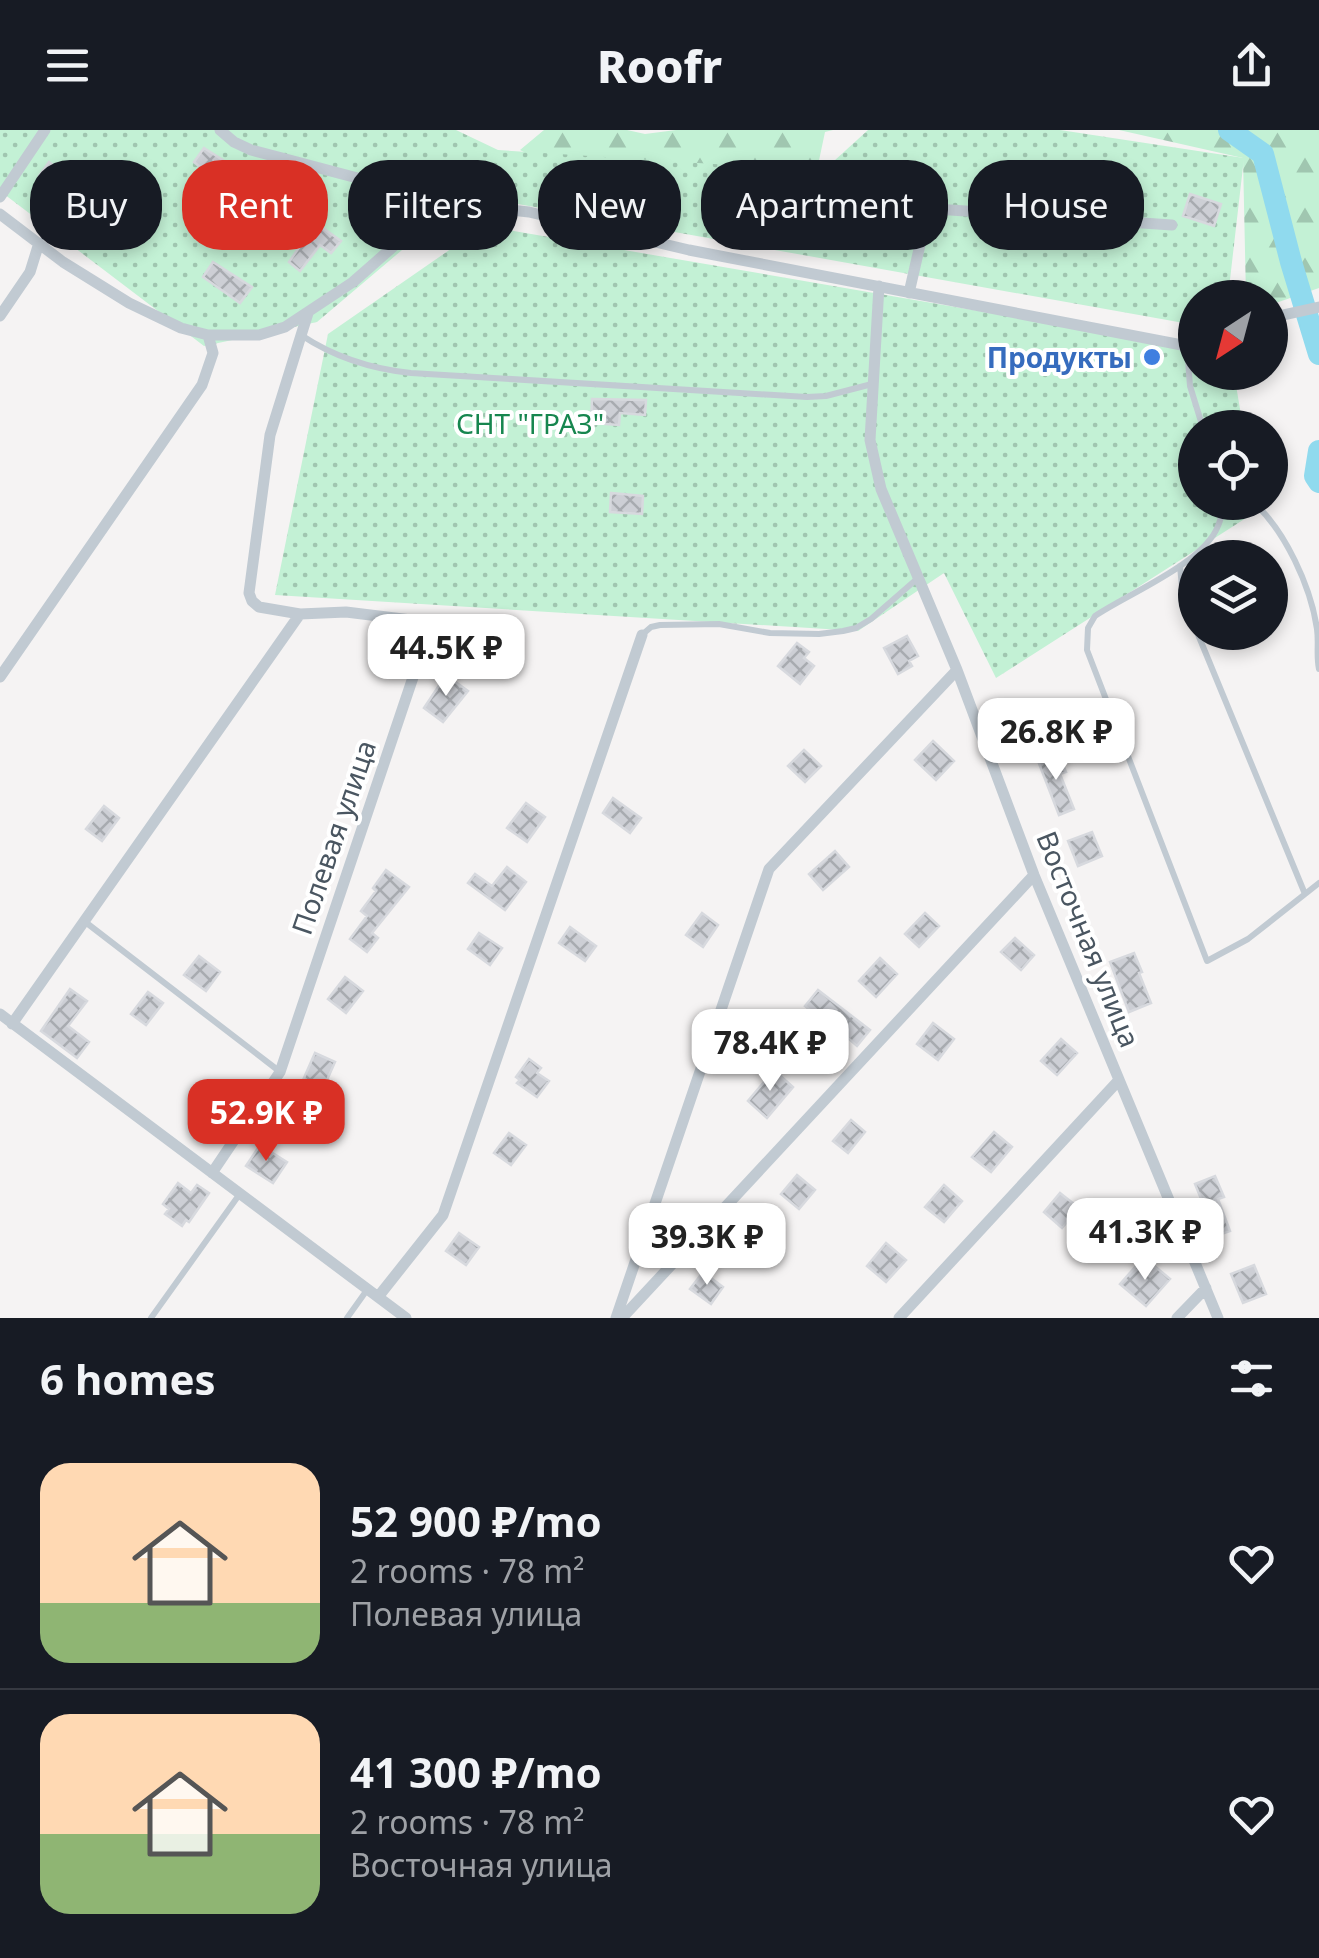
<!DOCTYPE html>
<html lang="en">
<head>
<meta charset="utf-8">
<style>
	:root { --surface:#171b24; --page:#20242c; --text:#f1f3f6; --muted:#9ea1a6; --line:#363941; --accent:#d93025 }
	body { margin:0; font-family:"Noto Sans",sans-serif; background:var(--page); color:var(--text); height:100vh; display:flex; flex-direction:column; font-size:38px; white-space:nowrap }
	* { box-sizing:border-box; margin:0 }
	p { font-size:32px; color:var(--muted) }
	.icon { flex:none; width:55px; height:55px; fill:none; stroke:currentColor; stroke-width:2; stroke-linecap:round; stroke-linejoin:round }
	.map { position:relative; height:1188px; overflow:hidden }
	.details { display:flex; flex-direction:column; background:var(--surface); flex:1 }
	.details>* { flex:none }
	.top-card { position:absolute; left:30px; top:30px; width:1260px; height:90px; display:flex; gap:20px }
	.needle { width:65px; rotate:216deg }
	.buttons { position:absolute; left:1178px; top:150px; display:grid; gap:20px }
	.buttons a { display:grid; place-items:center; width:110px; height:110px; border-radius:50%; background:var(--surface); box-shadow:0 5px 15px #0003; font-size:50px }
	.price { position:absolute; translate:-50% -85px; padding:0 22px; border-radius:20px; background:#fff; color:#222; font-size:32px; line-height:65px; filter:drop-shadow(0 2px 5px #0008) }
	.price::after { content:''; position:absolute; left:50%; top:60px; width:30px; height:22px; margin-left:-15px; background:inherit; clip-path:polygon(0 0,100% 0,50% 100%) }
	.price.selected { background:var(--accent); color:#fff }
	ul { padding:0; list-style:none }
	li { display:flex; align-items:center; gap:30px; height:250px; padding:0 40px }
	li+li { border-top:2px solid var(--line) }
	li span { display:grid; place-items:center; flex:none; width:280px; height:200px; border-radius:30px; color:#555 }
	li>.icon { margin-inline-start:auto }
	span .icon { width:120px; height:120px; fill:#fffc; stroke-width:1 }
	li b { font-size:42px }
	h2 { display:flex; justify-content:space-between; align-items:center; height:120px; padding:0 40px; font-size:42px }
	.chip { padding:0 35px; border-radius:40px; background:var(--surface); box-shadow:0 5px 15px #0003; font-size:35px; line-height:90px }
	.chip.selected { background:var(--accent); color:#fff }
	header { display:flex; justify-content:space-between; align-items:center; height:130px; padding:0 40px; background:var(--surface); font-size:45px; font-weight:800 }
	.map>svg:first-child { display:block }
</style>
</head>
<body>
<header><svg class="icon" aria-label="menu" viewBox="0 0 24 24"><path d="M4 6h16M4 12h16M4 18h16"/></svg>Roofr<svg class="icon" aria-label="share" viewBox="0 0 24 24"><path d="M12 15V3M7 8l5-5 5 5M5 13v7h14v-7"/></svg></header>
<div class="map">
<svg width="1319" height="1188" viewBox="0 0 1319 1188">
	<defs>
		<pattern id="forest-firs" width="22" height="20" patternUnits="userSpaceOnUse" patternTransform="scale(2.5)"><rect width="22" height="20" fill="#c3f1d5"/><path d="M5 1l3.5 6h-7zM16 11l3.5 6h-7z" fill="#a0c6b0"/></pattern>
		<pattern id="garden-dots" width="8" height="8" patternUnits="userSpaceOnUse" patternTransform="scale(2.5)"><rect width="8" height="8" fill="#c3f1d5"/><path d="M2 2h.1M6 6h.1" fill="none" stroke="#a0c6b0" stroke-width="1.8" stroke-linecap="round"/></pattern>
		<pattern id="building-cross-hatch" width="8" height="8" patternUnits="userSpaceOnUse" patternTransform="scale(2.5)"><rect width="8" height="8" fill="#cdcfd5"/><path d="M0 0l8 8M0 8l8-8" fill="none" stroke="#a8abb0"/></pattern>
	</defs>
	<rect width="100%" height="100%" fill="#f5f3f3"/>
	<path fill="url(#forest-firs)" d="M544 0H627L645 4 676 0H833L825 2 817 40 759 32 664 46 543 32 520 20Z
		M1119 0H1319V158L1270 175V168L1246 167 1243 28Z"/>
	<path fill="url(#garden-dots)" d="M0 0H456L498 20 823 41 868 0H1060L1244 28 1228 167 1195 168V195L467 65 317 192 204 216 0 61Z
		M484 96 1195 218V242L1234 243 1243 297 1195 298V372L1256 373 1257 381 996 548 944 443 858 501 275 465 328 204Z"/>
	<g fill="none" stroke-linecap="round" stroke-linejoin="round">
		<path stroke="#90daee" stroke-width="22" d="M1229 0 1263 24 1291 132 1319 224
			M1319 321 1315 346 1319 352"/>
	</g>
	<path fill="url(#building-cross-hatch)" stroke="#d7d9de" stroke-width="2.5" d="M204 18 240 41 233 54 208 40 206 42 194 32Z
		M49 32 61 41 58 46 88 67 77 82 61 70 65 65 39 46Z
		M867 62 883 64 881 85 840 79 842 65 866 68Z
		M1190 64 1221 74 1214 96 1183 86Z
		M316 93 341 111 331 123 320 115 300 141 289 132Z
		M213 132 252 157 240 173 203 147Z
		M592 269 646 270 645 285 620 283 619 295 591 293Z
		M611 363 643 366 642 384 610 382Z
		M907 506 918 526 909 531 912 536 898 544 884 518Z
		M797 513 809 522 804 528 814 536 800 554 778 536Z
		M446 545 468 561 443 592 424 578Z
		M933 611 954 631 936 650 915 630Z
		M804 620 821 636 805 652 788 636Z
		M1058 623 1066 642 1060 644 1074 679 1059 685 1038 631Z
		M613 668 641 688 630 703 603 683Z
		M526 673 545 687 527 712 507 698Z
		M104 676 119 688 102 711 86 699Z
		M1092 702 1102 726 1078 736 1068 711Z
		M835 721 849 737 823 760 809 744Z
		M507 737 526 752 505 780 468 753 475 744 492 756Z
		M386 740 409 757 372 803 378 808 367 822 350 809 367 786 361 781 376 761 373 758Z
		M702 783 718 795 703 817 686 805Z
		M925 783 939 796 919 817 905 804Z
		M570 797 596 816 585 831 559 813Z
		M479 803 502 818 490 835 468 819Z
		M1015 808 1034 825 1021 840 1001 822Z
		M1134 823 1142 842 1139 843 1151 873 1129 882 1110 832Z
		M199 826 220 842 206 861 184 845Z
		M880 828 897 844 876 867 859 851Z
		M345 847 363 861 346 883 328 869Z
		M70 859 87 871 68 896 89 912 77 928 41 901Z
		M818 860 870 900 857 916 848 908 819 939 799 920 825 892 805 876Z
		M148 862 163 873 146 895 131 884Z
		M933 893 954 909 938 930 917 914Z
		M1061 909 1077 923 1057 945 1041 931Z
		M315 923 335 932 323 959 303 950Z
		M529 929 541 938 537 943 549 951 537 967 517 953 520 950 516 947Z
		M774 940 793 957 767 988 748 971Z
		M851 990 865 1002 848 1023 833 1011Z
		M994 1002 1012 1017 991 1042 972 1027Z
		M509 1003 526 1015 511 1035 494 1023Z
		M260 1015 287 1032 273 1053 246 1036Z
		M797 1045 815 1060 799 1079 781 1064Z
		M1215 1046 1224 1067 1218 1069 1230 1101 1216 1106 1195 1054Z
		M178 1053 191 1063 197 1055 209 1063 189 1092 186 1090 182 1096 165 1084 169 1079 163 1074Z
		M944 1055 962 1071 944 1092 925 1077Z
		M1060 1063 1079 1078 1062 1098 1044 1082Z
		M459 1103 479 1117 466 1135 446 1121Z
		M886 1113 906 1130 886 1152 867 1136Z
		M1151 1133 1170 1149 1146 1176 1120 1154 1136 1136 1144 1142Z
		M1254 1135 1266 1164 1243 1173 1231 1144Z
		M703 1142 723 1157 711 1174 690 1159Z"/>
	<g fill="none" stroke-linecap="round" stroke-linejoin="round">
		<path stroke="#c1cad2" stroke-width="6" d="M301 205C334 227 372 239 411 243L807 267 826 266 872 254
			M1187 217 1190 256 1203 298
			M1225 372C1223 380 1221 389 1218 396 1203 434 1129 463 1095 486L1088 498 1087 520 1207 831 1248 809 1319 753
			M1253 372C1285 400 1311 457 1317 499 1319 513 1316 525 1319 539
			M1180 436 1183 468 1195 496
			M1197 502 1305 764
			M643 504 651 497 660 495 719 494 770 503 819 504 843 501 856 498 871 489 918 448
			M84 791 279 941
			M151 1188 239 1065
			M347 1188 367 1160"/>
		<path stroke="#c1cad2" stroke-width="11" d="M220 0 234 12 251 20 456 74
			M0 67 45 0
			M0 84 63 132 129 173 181 198 208 205H259L285 197 353 152 403 108 456 74 529 82 689 120 1187 216 1195 214
			M879 156 870 310 881 359 957 540 1034 745 1218 1188
			M909 163 925 93 935 79 1172 95
			M0 186 30 142 39 113
			M1270 188 1319 177
			M0 547 202 255 213 223 208 205
			M0 884 406 1188
			M12 894 300 484
			M212 1043 280 942 430 497 411 490 346 482 300 484 259 477 252 471 249 463 270 305 308 183
			M378 1167 443 1085 642 505
			M616 1188 769 739 957 540
			M622 1188 1034 745
			M899 1188 1119 950
			M1177 1188 1206 1158"/>
	</g>
	<circle fill="#3f7fe0" stroke="#fff" stroke-width="4" cx="1152" cy="227" r="10"/>
	<g text-anchor="middle" dominant-baseline="central" stroke-width="8" stroke-linejoin="round" paint-order="stroke">
		<g font-size="28" font-weight="bold" fill="#366cbe" stroke="#fff" text-anchor="end">
			<text x="1132" y="227">Продукты</text>
		</g>
		<g font-size="28" fill="#17864f" stroke="#fff">
			<text x="530" y="293">СНТ "ГРАЗ"</text>
		</g>
		<g font-size="28" fill="#4a5661" stroke="#fff">
			<text transform="translate(333 707) rotate(-71)">Полевая улица</text>
			<text transform="translate(1089 809) rotate(68)">Восточная улица</text>
		</g>
	</g>
</svg>
<div class="buttons">
<a><svg class="needle" viewBox="-14 -14 28 28"><path d="M0-13l5 13h-10z" fill="#e53935"/><path d="M0 13l5-13h-10z" fill="#9ea1a6"/></svg></a>
<a><svg class="icon" aria-label="locate" viewBox="0 0 24 24"><circle cx="12" cy="12" r="6"/><path d="M12 2v4M12 18v4M2 12h4M18 12h4"/></svg></a>
<a><svg class="icon" aria-label="layers" viewBox="0 0 24 24"><path d="M12 4l9 5-9 5-9-5zM3 14l9 5 9-5"/></svg></a>
</div>
<b class="price" style="left:446px;top:569px">44.5K ₽</b>
<b class="price" style="left:1056px;top:653px">26.8K ₽</b>
<b class="price" style="left:770px;top:964px">78.4K ₽</b>
<b class="price selected" style="left:266px;top:1034px">52.9K ₽</b>
<b class="price" style="left:1145px;top:1153px">41.3K ₽</b>
<b class="price" style="left:707px;top:1158px">39.3K ₽</b>
<div class="top-card">
<a class="chip">Buy</a>
<a class="chip selected">Rent</a>
<a class="chip">Filters</a>
<a class="chip">New</a>
<a class="chip">Apartment</a>
<a class="chip">House</a>
</div>
</div>
<section class="details">
<h2>6 homes<svg class="icon" aria-label="filters" viewBox="0 0 24 24"><path d="M4 7h16M4 17h16"/><circle cx="9" cy="7" r="2"/><circle cx="15" cy="17" r="2"/></svg></h2>
<ul>
<li><span style="background:linear-gradient(#ffd9b3 70%,#8fb573 0)"><svg class="icon" aria-label="home" viewBox="0 0 24 24"><path d="M3 11l9-7 9 7M6 9v11h12V9"/></svg></span><div><b>52 900 ₽/mo</b><p>2 rooms · 78 m²</p><p>Полевая улица</p></div><svg class="icon" aria-label="heart" viewBox="0 0 24 24"><path d="M12 20l-8-8c-3-5 5-10 8-4 3-6 11-1 8 4z"/></svg></li>
<li><span style="background:linear-gradient(#ffd9b3 60%,#8fb573 0)"><svg class="icon" aria-label="home" viewBox="0 0 24 24"><path d="M3 11l9-7 9 7M6 9v11h12V9"/></svg></span><div><b>41 300 ₽/mo</b><p>2 rooms · 78 m²</p><p>Восточная улица</p></div><svg class="icon" aria-label="heart" viewBox="0 0 24 24"><path d="M12 20l-8-8c-3-5 5-10 8-4 3-6 11-1 8 4z"/></svg></li>
</ul>
</section>
</body>
</html>
